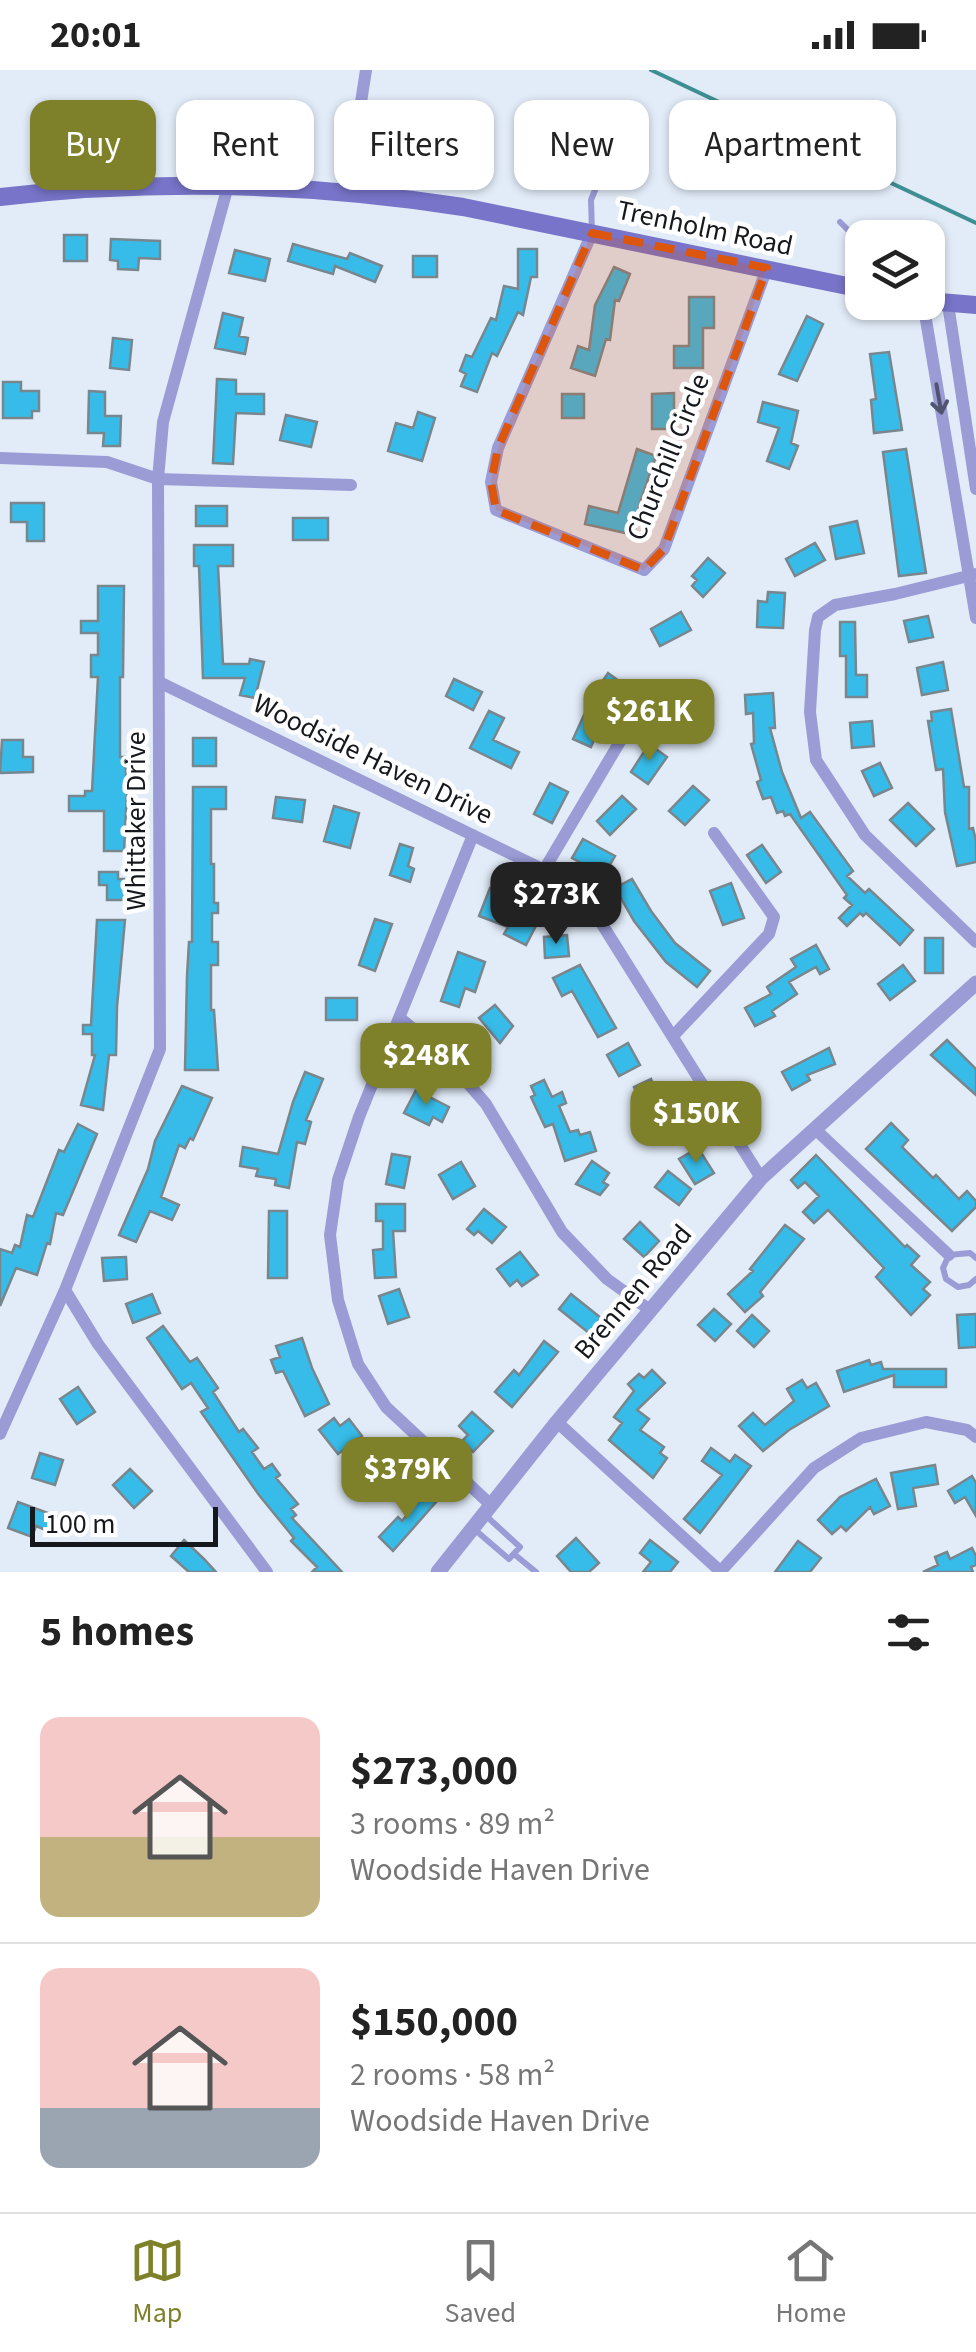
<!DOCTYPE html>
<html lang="en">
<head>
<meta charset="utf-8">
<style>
	:root { --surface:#fff; --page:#f6f6f6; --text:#222; --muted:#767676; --line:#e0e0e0; --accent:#7e802a }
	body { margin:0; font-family:"Source Sans 3",sans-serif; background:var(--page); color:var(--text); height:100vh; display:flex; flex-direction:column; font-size:38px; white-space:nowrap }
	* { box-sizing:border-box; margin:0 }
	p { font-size:32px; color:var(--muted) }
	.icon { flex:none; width:55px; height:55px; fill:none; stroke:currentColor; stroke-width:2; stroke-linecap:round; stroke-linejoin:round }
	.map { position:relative; height:1502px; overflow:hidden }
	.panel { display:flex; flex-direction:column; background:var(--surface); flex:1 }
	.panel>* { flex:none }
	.banner { position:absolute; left:30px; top:30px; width:918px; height:90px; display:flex; gap:20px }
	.buttons { position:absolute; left:845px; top:150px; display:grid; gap:20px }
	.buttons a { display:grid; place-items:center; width:100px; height:100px; border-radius:20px; background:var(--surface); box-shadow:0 2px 8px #0004; font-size:50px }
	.scale { position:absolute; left:30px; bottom:25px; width:188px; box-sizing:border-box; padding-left:10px; border:5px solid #15191d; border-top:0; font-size:28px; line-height:35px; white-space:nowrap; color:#15191d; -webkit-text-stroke:8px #fff; paint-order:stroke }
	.price { position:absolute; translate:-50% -85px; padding:0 22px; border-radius:20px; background:var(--accent); color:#fff; font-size:32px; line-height:65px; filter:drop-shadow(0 2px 5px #0008) }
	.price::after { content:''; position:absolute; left:50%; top:60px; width:30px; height:22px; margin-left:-15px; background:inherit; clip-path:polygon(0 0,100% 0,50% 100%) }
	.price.selected { background:#222; color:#fff }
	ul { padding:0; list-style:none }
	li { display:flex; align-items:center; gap:30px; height:250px; padding:0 40px }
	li+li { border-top:2px solid var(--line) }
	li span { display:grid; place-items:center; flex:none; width:280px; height:200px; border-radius:20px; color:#555 }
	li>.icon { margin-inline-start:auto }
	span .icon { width:120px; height:120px; fill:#fffc; stroke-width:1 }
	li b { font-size:42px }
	h2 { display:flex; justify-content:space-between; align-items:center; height:120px; padding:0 40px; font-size:42px }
	.chip { padding:0 35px; border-radius:20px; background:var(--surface); box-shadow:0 2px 8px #0004; font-size:35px; line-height:90px }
	.chip.selected { background:var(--accent); color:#fff }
	.status { display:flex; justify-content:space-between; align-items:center; height:70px; padding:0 50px; background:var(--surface); direction:ltr }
	.status svg { height:28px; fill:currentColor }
	.tabs { display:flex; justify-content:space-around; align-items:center; height:140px; border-top:2px solid var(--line); background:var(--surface); font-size:28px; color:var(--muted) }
	.tabs a { display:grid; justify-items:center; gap:5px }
	.tabs .selected { color:var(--accent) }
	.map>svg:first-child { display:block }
</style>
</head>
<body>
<div class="status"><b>20:01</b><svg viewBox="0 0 49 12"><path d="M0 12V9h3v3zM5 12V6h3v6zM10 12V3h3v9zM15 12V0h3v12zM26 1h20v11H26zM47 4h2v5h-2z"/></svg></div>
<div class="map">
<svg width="976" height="1502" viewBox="0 0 976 1502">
	<rect width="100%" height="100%" fill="#e2ecf8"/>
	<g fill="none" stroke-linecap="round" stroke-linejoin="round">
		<path stroke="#3e8f92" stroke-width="4" d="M651 0 976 153"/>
	</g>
	<path fill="#37bce9" stroke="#78868d" stroke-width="2.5" d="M64 165H87V191H64Z
		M111 169 160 171V189L139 188 138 200 118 199V191L110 190Z
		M293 174 347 189 350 183 382 196 375 212 335 196 333 204 288 191Z
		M518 179H537V207H531L523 245 518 242 497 286 492 283 477 322 461 316 466 304 460 301 466 285 472 287 491 248 496 250 504 216 518 219Z
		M235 180 270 189 265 211 229 203Z
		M413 186H437V207H413Z
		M614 197 630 204 619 231 615 230 610 270 606 269 595 306 571 298 578 276 589 280 595 235Z
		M689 227H714V258H703V298H674V276H689Z
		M223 243 243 248 239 266 248 268 245 284 215 278Z
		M807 246 823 254 797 311 779 304Z
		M113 268 132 270 129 300 110 298Z
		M889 282 902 360 874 363 871 330 876 329 870 284Z
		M217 309 236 310V324H264V344L236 343 233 394 213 393Z
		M3 312H21V321H39V341H32V348H3Z
		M89 321 105 322V346H121L120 376H103L104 363H88Z
		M674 323V359H652V324Z
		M562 324H584V348H562Z
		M763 332 798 341 791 373 798 376 789 399 767 391 779 358 758 352Z
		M418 342 435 348 422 391 388 381 396 353 413 358Z
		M286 345 317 352 311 377 280 370Z
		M637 379 656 386 640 433 634 465 585 454 589 436 618 443Z
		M906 379 926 503 899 506 883 382Z
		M11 433H44V471H27V452H11Z
		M196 436H227V456H196Z
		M293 448H328V470H293Z
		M857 451 864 483 836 489 830 457Z
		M815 473 825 490 795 506 786 489Z
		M194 475H233V496H218L223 594H249L250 589 264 592 255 628 240 625 245 608H203L199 496H194Z
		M708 488 725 503 703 527 692 516 697 510 692 506Z
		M98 516H124L123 607H120V687H125L127 722 124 781H104V741H69V726H85V721H92L98 607H91V585H98V563H81V551H98Z
		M768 522 785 523 783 558 757 557 758 531 767 532Z
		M681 542 691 560 660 576 651 559Z
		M928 546 933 567 909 572 904 551Z
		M840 552H855L856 605H867V627H846V586H840Z
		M943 592 948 620 922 625 917 598Z
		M608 603 626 616 612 636 594 624Z
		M454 609 482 622 473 640 446 626Z
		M773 623 775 658H770L782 702 801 748 810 742 853 801 847 806 865 823 869 819 913 860 900 875 866 843 863 846 860 843 847 856 839 848 852 835 844 828 847 825 790 744 785 746 783 741 777 743 771 727 763 729 757 712 761 710 751 674 754 673 753 643 746 644 745 625Z
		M677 629 694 640 678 666 660 656Z
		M951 639 964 717H969V759L973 758 976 771V792L957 796 945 742 943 699 936 700 928 651H932L931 642Z
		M489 641 504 648 493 670 519 682 511 698 470 678Z
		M585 643 602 651 591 677 573 669Z
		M872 651 874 676 852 678 850 653Z
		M193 668H216V696H193Z
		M2 670H23V687H33V702L0 703Z
		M649 674 667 687 648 714 631 702Z
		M880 693 892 718 874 726 862 701Z
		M550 713 568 722 552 753 534 744Z
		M693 716 709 730 685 755 669 741Z
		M193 717H226V739H211V794H214V833H218V843H212V872H218V895H211V940H214L218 1000H185L187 906 189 872H192Z
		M622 726 636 739 610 765 597 751Z
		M276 727 305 730 302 752 273 748Z
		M908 733 934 759 916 776 890 750Z
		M334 736 359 743 350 778 324 771Z
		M583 769 615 786 604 805 572 788Z
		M400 774 413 778 408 796 414 799 410 812 390 805Z
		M762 775 781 802 766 813 747 785Z
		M99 802H118V809H124V830H107V815H99Z
		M632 809 651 841 675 873 710 901 697 917 666 892 634 851 615 818Z
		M731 813 744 848 723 855 710 821Z
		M490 818 541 846 526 875 504 864 508 857 479 846Z
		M375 849 392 854 375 901 359 895Z
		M97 850H125L117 937 116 985H109L103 1040 81 1035 95 985H92V964H83V955H91Z
		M567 865 569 886 545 888 544 867Z
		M925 868H943V903H925Z
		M816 875 829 899 820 904 816 897 789 912 797 924 772 941 775 946 755 956 745 938 771 924 767 917 796 897 791 889Z
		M458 882 485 892 475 922 465 918 459 937 441 931Z
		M580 895 616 958 598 967 572 921 562 926 553 908Z
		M903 895 915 911 890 930 878 914Z
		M326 928H357V950H326Z
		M495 935 513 956 500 973 479 948Z
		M947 970 976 999V1025L931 985Z
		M628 973 640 995 619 1006 607 985Z
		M829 978 835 994 807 1005 810 1010 792 1020 782 1002Z
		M305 1002 323 1009 306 1050 311 1052 305 1074 297 1072 289 1118 275 1115 276 1109 256 1106 258 1099 240 1096 243 1077 278 1084 293 1032Z
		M651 1009 666 1044 644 1053 633 1028 638 1026 634 1017Z
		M544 1010 552 1027 562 1022 566 1033 559 1036 570 1062 578 1060 580 1065 590 1062 596 1081 565 1091 553 1054 545 1057 531 1027 535 1025 531 1016Z
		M182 1016 212 1028 193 1070 190 1068 185 1078 179 1075 161 1127 179 1135 172 1150 150 1141 136 1172 119 1165 148 1099 155 1071Z
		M416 1020 449 1037 442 1052 433 1047 429 1055 404 1043Z
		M891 1053 908 1070 902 1077 933 1108 936 1105 959 1129 967 1121 976 1131V1137L952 1161 866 1079Z
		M78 1054 97 1064 63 1145 56 1143 50 1174 47 1173 37 1205 16 1198 0 1236V1179L12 1183 15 1175 20 1177 27 1145 33 1147 59 1080 64 1082Z
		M698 1078 714 1103 695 1114 679 1089Z
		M392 1084 410 1087 404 1118 386 1114Z
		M816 1085 905 1177 907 1175 919 1186 911 1195 930 1212 923 1219 930 1225 911 1245 876 1207 884 1198 828 1140 814 1153 803 1142 819 1126 805 1112 798 1118 791 1110Z
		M592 1091 609 1103 603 1112 608 1115 600 1125 576 1114Z
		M461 1092 475 1116 453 1129 439 1105Z
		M668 1101 691 1119 679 1135 655 1117Z
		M376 1134H405V1161H393L396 1207 375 1208 373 1180 383 1179V1151H376Z
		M484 1139 506 1157 492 1173 478 1161 474 1165 467 1159Z
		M269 1141H287V1208H268Z
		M640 1152 659 1171 644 1187 624 1169Z
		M785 1155 804 1169 760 1222 763 1226 745 1242 728 1224 753 1201 750 1199Z
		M520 1182 538 1205 522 1216 517 1210 510 1216 497 1199Z
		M126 1187 127 1209 104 1211 102 1188Z
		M399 1219 409 1247 388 1254 379 1226Z
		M152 1224 160 1243 133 1253 126 1234Z
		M571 1224 601 1248 589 1263 559 1239Z
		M714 1239 731 1254 715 1271 698 1255Z
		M976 1244V1277L959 1278 957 1245Z
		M752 1245 769 1261 754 1277 737 1261Z
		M163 1256 190 1292 197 1288 218 1318 213 1322 239 1362 243 1359 258 1378 252 1382 264 1399 272 1394 280 1405 276 1408 298 1434 291 1439 296 1445 292 1448 342 1502H312L317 1497 291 1471 294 1468 259 1425 201 1342 208 1338 191 1313 182 1319 147 1268Z
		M302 1268 312 1298 329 1334 305 1346 283 1301 276 1303 271 1290 280 1287 276 1276Z
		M544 1271 558 1282 512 1337 495 1322 514 1300 519 1305Z
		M869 1290 871 1295 881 1292 883 1299H946V1317H894V1305L844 1322 837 1301Z
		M652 1300 665 1313 637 1340 649 1349 640 1360 664 1377 660 1383 667 1388 653 1408 609 1370 622 1353 614 1347 634 1321 628 1314 639 1304 644 1308Z
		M802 1310 807 1318 816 1313 829 1336 789 1360 763 1381 739 1356 753 1343 765 1355 794 1331 787 1319Z
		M78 1317 95 1342 77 1354 60 1329Z
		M472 1342 493 1361 473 1382 462 1371 468 1365 459 1356Z
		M334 1348 340 1356 349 1349 362 1366 338 1384 319 1360Z
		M711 1378 730 1392 735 1385 751 1396 700 1463 684 1449 722 1405 702 1391Z
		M40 1383 63 1390 55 1415 32 1408Z
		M935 1395 938 1414 913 1418 916 1436 898 1439 891 1403Z
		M130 1399 152 1421 134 1438 113 1415Z
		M972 1406 976 1413V1446L965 1427 955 1433 948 1421Z
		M876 1409 890 1436 874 1444 870 1437 846 1461 841 1456 832 1464 818 1450 840 1427Z
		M425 1422 437 1431 393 1481 379 1467 398 1447 402 1451Z
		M18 1432 64 1449 58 1465 36 1456 32 1467 8 1458Z
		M576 1468 599 1493 589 1502H571L557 1486Z
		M184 1470 204 1489 216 1502H189L171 1486Z
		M650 1470 678 1492 670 1502H643L651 1492 640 1483Z
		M798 1471 821 1488 810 1502H775Z
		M972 1478 976 1486V1495L971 1497 973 1502H923L938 1495 935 1487 947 1482 950 1489Z"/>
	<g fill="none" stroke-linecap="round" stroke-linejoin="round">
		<path stroke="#9b9cd6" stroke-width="6" d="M840 152 853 165 862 216
			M592 162 591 130 626 44
			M976 1188 970 1183 949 1185 943 1198 946 1209 958 1217 969 1215 976 1209
			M474 1459 509 1489 520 1477 484 1444
			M514 1484 536 1502"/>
		<path stroke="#9b9cd6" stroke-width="12" d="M347 122 366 0
			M592 163 498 378 491 412 496 440 644 500 664 479 767 198
			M923 232 976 548
			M948 234 976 419
			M0 388 107 392 158 409 351 415
			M976 504 895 524 835 535 818 547 815 560 810 642 816 690 865 765 976 872
			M161 613 544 800 585 827 761 1108
			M473 765 359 1047 338 1110 330 1165 338 1230 358 1294 386 1337 491 1435
			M544 800 644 631
			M400 948 441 982 486 1034 562 1162 607 1209 650 1240
			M674 965 769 864 774 847 714 763
			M815 1059 949 1185
			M65 1220 98 1274 267 1502
			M557 1352 720 1501
			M0 1364 65 1220 160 979 158 409 163 352 228 116
			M720 1502 814 1398 861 1368 926 1352 967 1360 976 1367"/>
		<path stroke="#9b9cd6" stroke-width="15" d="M438 1502 557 1352 761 1108 976 913"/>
		<path stroke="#7774c9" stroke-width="18" d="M0 127C155 109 309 113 463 137L862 219
			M928 231 976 235"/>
	</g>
	<defs><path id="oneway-shaft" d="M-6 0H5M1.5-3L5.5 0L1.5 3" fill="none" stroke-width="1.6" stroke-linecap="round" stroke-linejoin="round" transform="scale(2.5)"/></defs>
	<use stroke="#515470" href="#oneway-shaft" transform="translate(939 329) rotate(80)"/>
	<path fill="#dd560d" fill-opacity="0.2" stroke="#dd560d" stroke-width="8" stroke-dasharray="20 12" stroke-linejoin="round" d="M592 163 767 198 664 479 644 500 496 440 491 412 498 378Z"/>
	<g text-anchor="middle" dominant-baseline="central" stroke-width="9" stroke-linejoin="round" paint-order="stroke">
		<g font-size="28" fill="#15191d" stroke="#fff">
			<text transform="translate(705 158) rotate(12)">Trenholm Road</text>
			<text transform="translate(668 387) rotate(-68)">Churchill Circle</text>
			<text transform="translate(373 689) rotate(26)">Woodside Haven Drive</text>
			<text transform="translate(136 751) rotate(-90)">Whittaker Drive</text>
			<text transform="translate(633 1222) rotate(-50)">Brennen Road</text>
		</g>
	</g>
</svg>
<div class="buttons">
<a><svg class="icon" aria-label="layers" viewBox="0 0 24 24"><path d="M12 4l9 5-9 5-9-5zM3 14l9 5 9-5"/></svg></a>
</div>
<div class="scale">100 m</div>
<b class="price" style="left:649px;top:694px">$261K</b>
<b class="price selected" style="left:556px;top:877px">$273K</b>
<b class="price" style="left:426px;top:1038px">$248K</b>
<b class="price" style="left:696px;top:1096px">$150K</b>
<b class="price" style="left:407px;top:1452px">$379K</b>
<div class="banner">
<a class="chip selected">Buy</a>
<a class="chip">Rent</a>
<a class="chip">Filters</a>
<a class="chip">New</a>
<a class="chip">Apartment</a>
</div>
</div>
<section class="panel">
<h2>5 homes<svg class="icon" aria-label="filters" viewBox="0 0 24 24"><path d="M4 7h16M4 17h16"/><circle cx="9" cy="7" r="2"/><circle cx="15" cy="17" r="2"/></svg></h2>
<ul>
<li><span style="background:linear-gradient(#f6c9c9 60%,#c2b280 0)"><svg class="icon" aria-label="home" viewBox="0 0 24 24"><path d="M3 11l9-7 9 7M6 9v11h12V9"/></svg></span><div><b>$273,000</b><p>3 rooms · 89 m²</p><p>Woodside Haven Drive</p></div></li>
<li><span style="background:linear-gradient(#f6c9c9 70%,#9aa5b1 0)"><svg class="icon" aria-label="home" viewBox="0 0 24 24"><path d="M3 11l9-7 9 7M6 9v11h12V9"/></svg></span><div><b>$150,000</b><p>2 rooms · 58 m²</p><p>Woodside Haven Drive</p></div></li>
</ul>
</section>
<nav class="tabs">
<a class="selected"><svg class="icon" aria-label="map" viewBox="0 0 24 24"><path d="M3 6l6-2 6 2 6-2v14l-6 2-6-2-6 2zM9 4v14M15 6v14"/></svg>Map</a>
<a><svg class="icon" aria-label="saved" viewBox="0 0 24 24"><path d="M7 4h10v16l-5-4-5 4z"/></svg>Saved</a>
<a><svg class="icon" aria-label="home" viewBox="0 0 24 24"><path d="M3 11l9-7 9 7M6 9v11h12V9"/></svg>Home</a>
</nav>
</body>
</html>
